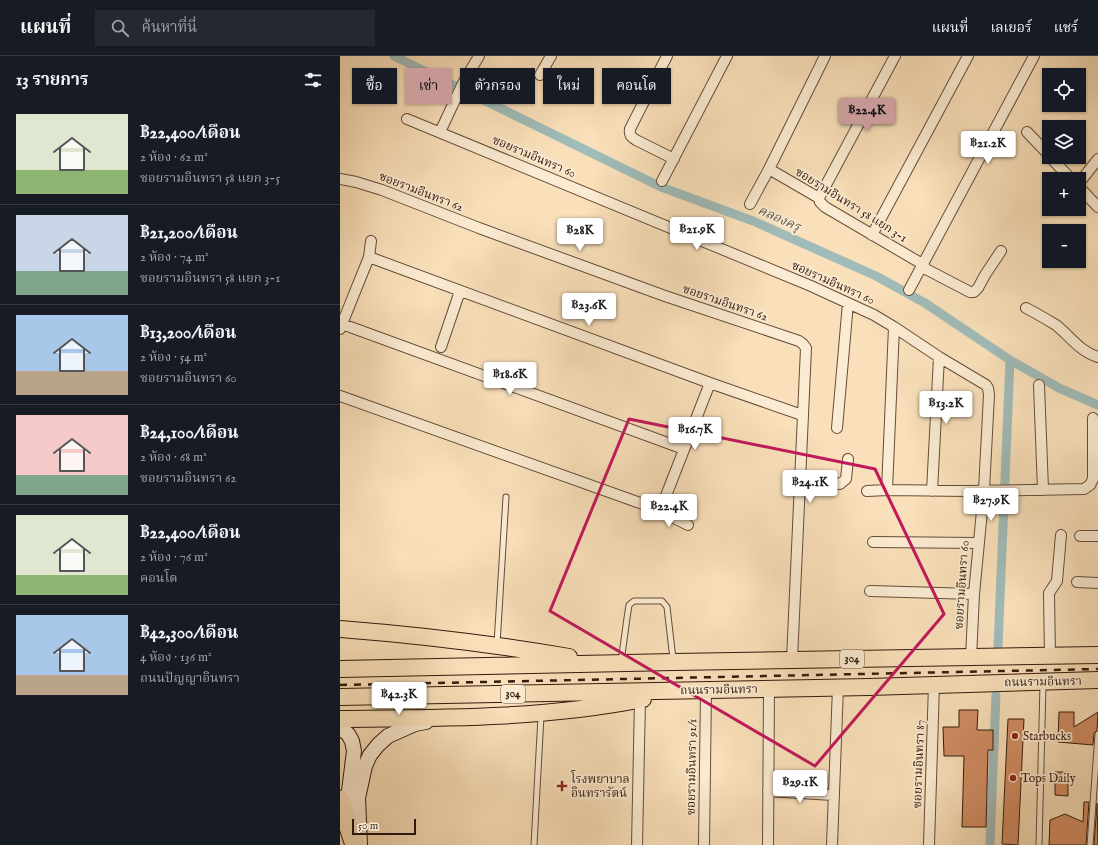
<!DOCTYPE html>
<html lang="th">
<head>
<meta charset="utf-8">
<style>
	:root { --surface:#171b24; --page:#242831; --text:#f1f3f6; --muted:#9ea1a6; --line:#363941; --accent:#c59692 }
	body { margin:0; font-family:"IM FELL English","Noto Serif Thai",serif; background:var(--page); color:var(--text); height:100vh; display:flex; flex-direction:column; font-size:15px; white-space:nowrap }
	* { box-sizing:border-box; margin:0 }
	p { font-size:13px; color:var(--muted) }
	.icon { flex:none; width:22px; height:22px; fill:none; stroke:currentColor; stroke-width:2; stroke-linecap:round; stroke-linejoin:round }
	.map { position:relative; flex:1; overflow:hidden }
	.details { display:flex; flex-direction:column; background:var(--surface); width:340px }
	.details>* { flex:none }
	.guide { position:absolute; left:12px; top:12px; width:380px; height:36px; display:flex; gap:8px }
	.fabs { position:absolute; left:702px; top:12px; display:grid; gap:8px }
	.fabs a { display:grid; place-items:center; width:44px; height:44px; border-radius:0px; background:var(--surface); box-shadow:0 1px 3px #0004; font-size:20px }
	.scale { position:absolute; left:12px; bottom:10px; width:64px; box-sizing:border-box; padding-left:4px; border:2px solid #331a0c; border-top:0; font-size:11px; line-height:14px; white-space:nowrap; color:#331a0c; -webkit-text-stroke:3px #fbebd2; paint-order:stroke }
	.price { position:absolute; translate:-50% -34px; padding:0 9px; border-radius:4px; background:#fff; color:#222; font-size:13px; line-height:26px; filter:drop-shadow(0 1px 2px #0008) }
	.price::after { content:''; position:absolute; left:50%; top:24px; width:12px; height:9px; margin-left:-6px; background:inherit; clip-path:polygon(0 0,100% 0,50% 100%) }
	.price.selected { background:var(--accent); color:#111 }
	ul { padding:0; list-style:none }
	li { display:flex; align-items:center; gap:12px; height:100px; padding:0 16px }
	li+li { border-top:1px solid var(--line) }
	li span { display:grid; place-items:center; flex:none; width:112px; height:80px; border-radius:0px; color:#555 }
	li>.icon { margin-inline-start:auto }
	span .icon { width:48px; height:48px; fill:#fffc; stroke-width:1 }
	li b { font-size:17px }
	h2 { display:flex; justify-content:space-between; align-items:center; height:48px; padding:0 16px; font-size:17px }
	.tag { padding:0 14px; border-radius:0px; background:var(--surface); box-shadow:0 1px 3px #0004; font-size:14px; line-height:36px }
	.tag.selected { background:var(--accent); color:#111 }
	header { display:flex; align-items:center; gap:24px; box-sizing:border-box; height:56px; padding:0 20px; background:var(--surface); border-bottom:1px solid var(--line) }
	header strong { font-size:19px }
	nav { display:flex; gap:22px; margin-inline-start:auto; font-size:14px }
	.search { width:280px; height:36px; background:var(--page); display:flex; align-items:center; gap:10px; box-sizing:border-box; padding:0 14px; border-radius:0px; color:var(--muted); font-size:15px }
	main { display:flex; flex:1; min-height:0 }
	.map>svg:first-child { display:block }
</style>
</head>
<body>
<header>
<strong>แผนที่</strong>
<div class="search"><svg class="icon" aria-label="search" viewBox="0 0 24 24"><circle cx="10" cy="10" r="6"/><path d="M15 15l6 6"/></svg>ค้นหาที่นี่</div>
<nav><a>แผนที่</a><a>เลเยอร์</a><a>แชร์</a></nav>
</header>
<main>
<section class="details">
<h2>13 รายการ<svg class="icon" aria-label="filters" viewBox="0 0 24 24"><path d="M4 7h16M4 17h16"/><circle cx="9" cy="7" r="2"/><circle cx="15" cy="17" r="2"/></svg></h2>
<ul>
<li><span style="background:linear-gradient(#dfe7d0 70%,#8fb573 0)"><svg class="icon" aria-label="home" viewBox="0 0 24 24"><path d="M3 11l9-7 9 7M6 9v11h12V9"/></svg></span><div><b>฿22,400/เดือน</b><p>2 ห้อง · 62 m²</p><p>ซอยรามอินทรา 58 แยก 3-5</p></div></li>
<li><span style="background:linear-gradient(#c9d6e8 70%,#7fa58c 0)"><svg class="icon" aria-label="home" viewBox="0 0 24 24"><path d="M3 11l9-7 9 7M6 9v11h12V9"/></svg></span><div><b>฿21,200/เดือน</b><p>2 ห้อง · 74 m²</p><p>ซอยรามอินทรา 58 แยก 3-1</p></div></li>
<li><span style="background:linear-gradient(#a9c7e8 70%,#b9a48a 0)"><svg class="icon" aria-label="home" viewBox="0 0 24 24"><path d="M3 11l9-7 9 7M6 9v11h12V9"/></svg></span><div><b>฿13,200/เดือน</b><p>2 ห้อง · 54 m²</p><p>ซอยรามอินทรา 60</p></div></li>
<li><span style="background:linear-gradient(#f6c9c9 75%,#7fa58c 0)"><svg class="icon" aria-label="home" viewBox="0 0 24 24"><path d="M3 11l9-7 9 7M6 9v11h12V9"/></svg></span><div><b>฿24,100/เดือน</b><p>2 ห้อง · 68 m²</p><p>ซอยรามอินทรา 62</p></div></li>
<li><span style="background:linear-gradient(#dfe7d0 75%,#8fb573 0)"><svg class="icon" aria-label="home" viewBox="0 0 24 24"><path d="M3 11l9-7 9 7M6 9v11h12V9"/></svg></span><div><b>฿22,400/เดือน</b><p>2 ห้อง · 76 m²</p><p>คอนโด</p></div></li>
<li><span style="background:linear-gradient(#a9c7e8 75%,#b9a48a 0)"><svg class="icon" aria-label="home" viewBox="0 0 24 24"><path d="M3 11l9-7 9 7M6 9v11h12V9"/></svg></span><div><b>฿42,300/เดือน</b><p>4 ห้อง · 136 m²</p><p>ถนนปัญญาอินทรา</p></div></li>
</ul>
</section>
<div class="map">
<svg width="758" height="789" viewBox="0 0 758 789">
	<rect width="100%" height="100%" fill="#f9e0ba"/>
	<filter id="stains"><feTurbulence type="fractalNoise" baseFrequency=".005" numOctaves="4"/><feColorMatrix values="0 0 0 0 .2 0 0 0 0 .09 0 0 0 0 .02 0 0 0 .5 -.17"/></filter>
	<radialGradient id="worn" r=".72"><stop offset=".6" stop-color="#630" stop-opacity="0"/><stop offset="1" stop-color="#630" stop-opacity=".3"/></radialGradient>
	<g fill="none" stroke-linecap="round" stroke-linejoin="round">
		<path stroke="#a0bbb8" stroke-width="9" d="M54 0 321 131 413 165 536 220 585 247 670 304 719 332 758 349
			M658 590 670 304
			M650 789 656 639"/>
	</g>
	<path fill="#d28d64" stroke="#331a0c" d="M619 654H638L637 674H653V694H648L646 771H622L624 700H604L603 671H619Z
		M719 656H734V671L758 656 757 674 754 677 753 689 718 686Z
		M668 663H684L678 789 662 788Z
		M715 716H728V740L715 739Z
		M744 746H749L746 789H709L710 764 725 758 743 766Z
		M757 747 758 789H754Z"/>
	<g fill="none" stroke-linecap="round" stroke-linejoin="round">
		<g stroke="#644c38" stroke-width="7">
			<path id="service" d="M157 588 166 441
				M281 606 287 562 289 549 294 545H322L327 551 333 603
				M194 789 201 660
				M699 789 703 629
				M750 789 758 678"/>
		</g>
		<g stroke="#644c38" stroke-width="12">
			<path id="minor" d="M327 0 290 73C289 79 291 81 296 84L334 103
				M200 19 211 0
				M67 63 471 230 534 259 554 271 599 301 646 329 648 332 649 339 644 434 634 538 631 602
				M100 76 123 27 139 0
				M687 76 709 99
				M710 101 731 123
				M429 113 479 142 480 146 485 151 584 209
				M0 123 16 126 42 134 139 172 325 240 459 285 463 288 466 292 452 604
				M322 125 387 0
				M739 127 758 103
				M739 131 758 151
				M479 142 555 0
				M410 148 429 113 485 0
				M532 179 628 0
				M29 201 370 327 462 359
				M582 211 630 236H634L638 232 645 219 661 195
				M569 234 694 0
				M686 252C696 257 706 263 716 269 731 281 739 295 758 301
				M2 268 344 393
				M0 273 29 201 31 185
				M101 291 120 235
				M699 329 703 434
				M0 340 300 447 320 455 348 469
				M497 372 508 247
				M460 424 500 428 506 423 508 403
				M547 434 554 271
				M527 435 547 434 628 435 744 433 750 429 753 423V362
				M592 435 599 301
				M320 455 370 327
				M740 480H758
				M533 486 638 487
				M737 526 758 527
				M530 535 634 538
				M710 601 709 537 717 525 721 479
				M428 735 493 739
				M297 789 300 643
				M364 789 366 634
				M428 789 429 633
				M492 789 498 631
				M589 789 594 628"/>
		</g>
		<g stroke="#331a0c" stroke-width="16">
			<path id="secondary" d="M0 672 8 678 12 685 14 695 8 743V758
				M20 789 18 742 25 710 30 699 38 689 48 680 75 668 86 666"/>
		</g>
		<g stroke="#331a0c" stroke-width="18">
			<path id="primary" d="M0 573C77 579 153 588 229 601
				M0 613 334 606 758 599
				M0 641 529 631 758 624
				M0 663C101 662 203 663 303 643"/>
		</g>
		<g stroke="#331a0c" stroke-width="21">
			<path id="motorway" d="M0 744 15 789"/>
		</g>
		<use href="#service" stroke="#fbebd2" stroke-width="5"/>
		<use href="#minor" stroke="#fbebd2" stroke-width="10"/>
		<use href="#secondary" stroke="#fbebd2" stroke-width="14"/>
		<use href="#primary" stroke="#f9e0ba" stroke-width="16"/>
		<use href="#motorway" stroke="#f9e0ba" stroke-width="19"/>
		<path stroke="#331a0c" stroke-width="2.5" stroke-dasharray="7 7" stroke-linecap="butt" d="M0 629 758 613"/>
	</g>
	<path fill="none" stroke="#c2185b" stroke-width="3" stroke-linejoin="round" d="M289 363 535 413 604 558 475 710 210 555Z"/>
	<g fill="#8f2418" stroke="#fbebd2" stroke-width="1.5">
		<circle cx="675" cy="680" r="4"/>
		<circle cx="673" cy="722" r="4"/>
		<path d="M220 724h4v4h4v4h-4v4h-4v-4h-4v-4h4z"/>
	</g>
	<g text-anchor="middle" dominant-baseline="central" stroke-width="3.5" stroke-linejoin="round" paint-order="stroke">
		<g fill="#fbebd2" stroke="#6f5947" stroke-width="1">
			<rect x="500" y="594" width="24" height="18" rx="3"/>
			<rect x="161" y="629" width="24" height="18" rx="3"/>
		</g>
		<g font-size="11" font-weight="bold" fill="#331a0c">
			<text x="512" y="603">304</text>
			<text x="173" y="638">304</text>
		</g>
		<g font-size="12" fill="#331a0c" stroke="#fbebd2">
			<text transform="translate(194 101) rotate(23)">ซอยรามอินทรา 60</text>
			<text transform="translate(81 136) rotate(21)">ซอยรามอินทรา 62</text>
			<text transform="translate(511 149) rotate(32)">ซอยรามอินทรา 58 แยก 3-1</text>
			<text transform="translate(493 227) rotate(24)">ซอยรามอินทรา 60</text>
			<text transform="translate(385 247) rotate(19)">ซอยรามอินทรา 62</text>
			<text transform="translate(622 529) rotate(-86)">ซอยรามอินทรา 60</text>
			<text transform="translate(703 626) rotate(-1)">ถนนรามอินทรา</text>
			<text transform="translate(379 634) rotate(-1)">ถนนรามอินทรา</text>
			<text transform="translate(579 708) rotate(-88)">ซอยรามอินทรา 87</text>
			<text transform="translate(352 711) rotate(-89)">ซอยรามอินทรา 91/1</text>
		</g>
		<g font-size="12" fill="#331a0c" stroke="#fbebd2" text-anchor="start">
			<text x="683" y="680">Starbucks</text>
			<text x="681" y="722">Tops Daily</text>
			<text x="231" y="723">โรงพยาบาล<tspan x="231" dy="14">อินทรารัตน์</tspan></text>
		</g>
		<g font-size="13" font-style="italic" fill="#595248" stroke="#fbebd2">
			<text transform="translate(439 163) rotate(24)">คลองครุ</text>
		</g>
	</g>
	<rect width="100%" height="100%" filter="url(#stains)"/>
	<rect width="100%" height="100%" fill="url(#worn)"/>
</svg>
<div class="fabs">
<a><svg class="icon" aria-label="locate" viewBox="0 0 24 24"><circle cx="12" cy="12" r="6"/><path d="M12 2v4M12 18v4M2 12h4M18 12h4"/></svg></a>
<a><svg class="icon" aria-label="layers" viewBox="0 0 24 24"><path d="M12 4l9 5-9 5-9-5zM3 14l9 5 9-5"/></svg></a>
<a>+</a>
<a>−</a>
</div>
<div class="scale">50 m</div>
<b class="price selected" style="left:527px;top:76px">฿22.4K</b>
<b class="price" style="left:648px;top:109px">฿21.2K</b>
<b class="price" style="left:357px;top:195px">฿21.9K</b>
<b class="price" style="left:240px;top:196px">฿28K</b>
<b class="price" style="left:249px;top:271px">฿23.6K</b>
<b class="price" style="left:170px;top:340px">฿18.6K</b>
<b class="price" style="left:606px;top:369px">฿13.2K</b>
<b class="price" style="left:355px;top:395px">฿16.7K</b>
<b class="price" style="left:470px;top:448px">฿24.1K</b>
<b class="price" style="left:651px;top:466px">฿27.9K</b>
<b class="price" style="left:329px;top:472px">฿22.4K</b>
<b class="price" style="left:59px;top:660px">฿42.3K</b>
<b class="price" style="left:460px;top:748px">฿29.1K</b>
<div class="guide">
<a class="tag">ซื้อ</a>
<a class="tag selected">เช่า</a>
<a class="tag">ตัวกรอง</a>
<a class="tag">ใหม่</a>
<a class="tag">คอนโด</a>
</div>
</div>
</main>
</body>
</html>
